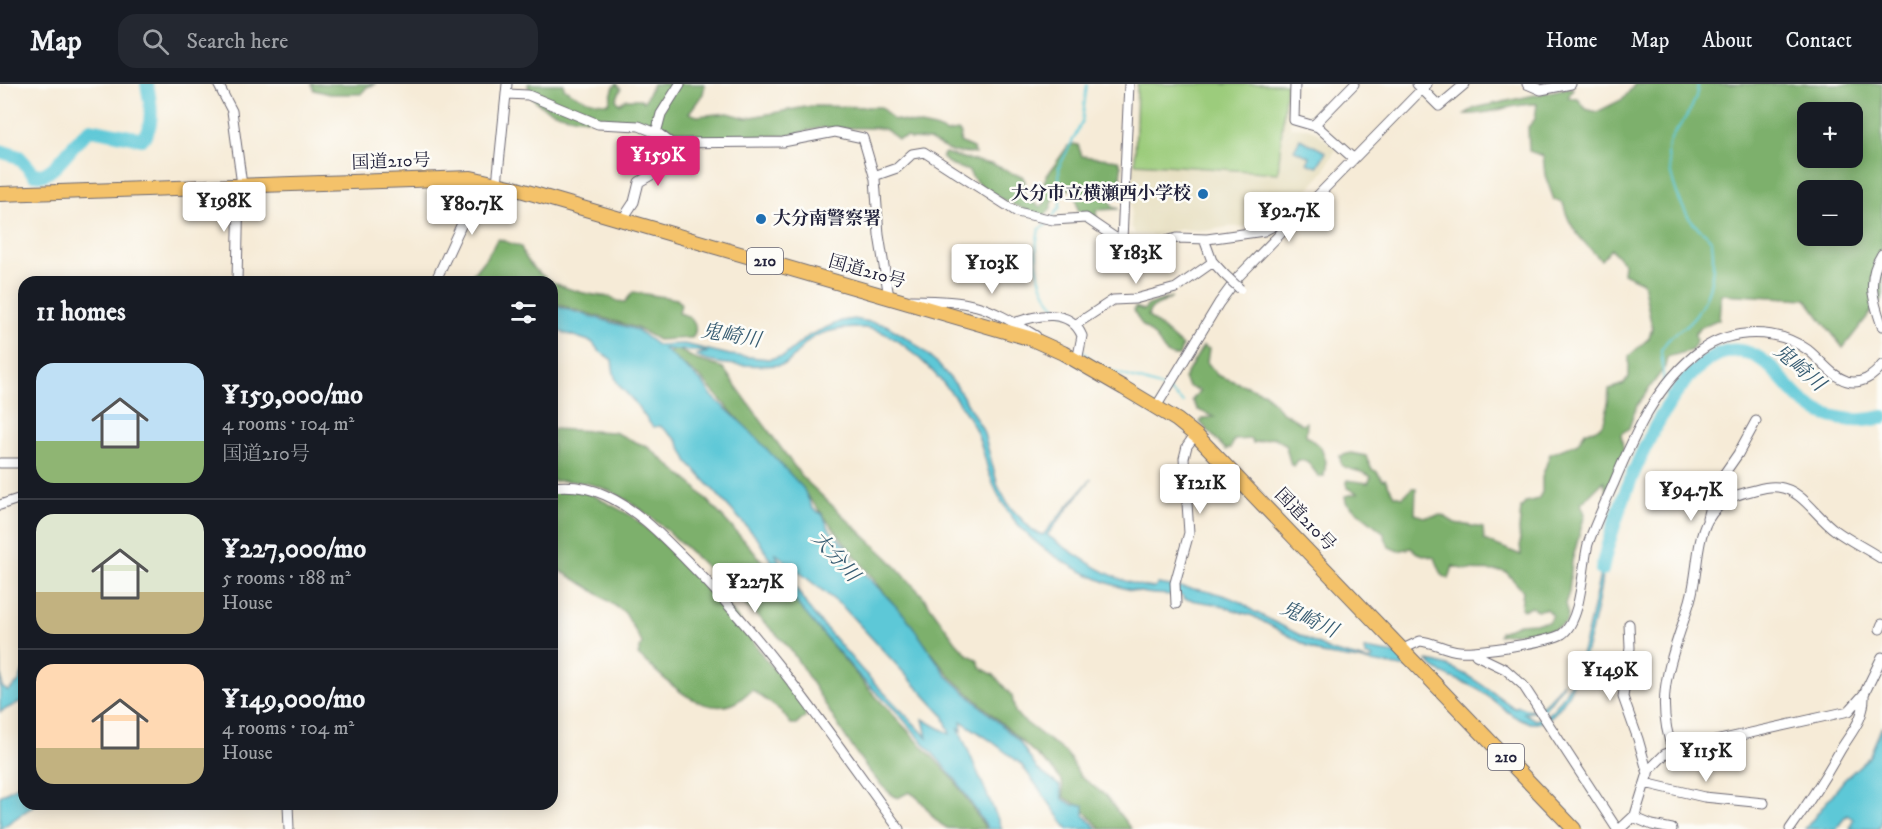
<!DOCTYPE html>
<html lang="en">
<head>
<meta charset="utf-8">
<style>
	:root { --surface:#171b24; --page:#242831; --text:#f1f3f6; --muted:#9ea1a6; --line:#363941; --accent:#db2777 }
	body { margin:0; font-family:"IM FELL DW Pica","Noto Serif JP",serif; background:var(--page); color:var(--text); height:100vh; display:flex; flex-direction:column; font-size:22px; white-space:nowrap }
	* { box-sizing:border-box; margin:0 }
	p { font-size:20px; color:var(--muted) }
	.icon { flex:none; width:33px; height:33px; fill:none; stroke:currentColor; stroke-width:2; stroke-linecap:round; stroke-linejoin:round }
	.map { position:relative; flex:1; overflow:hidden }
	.sheet { position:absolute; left:18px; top:192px; width:540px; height:534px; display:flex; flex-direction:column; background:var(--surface); border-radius:18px; box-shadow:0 3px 15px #0003 }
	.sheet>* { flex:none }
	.controls { position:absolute; left:1797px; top:18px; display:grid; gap:12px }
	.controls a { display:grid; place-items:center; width:66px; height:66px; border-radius:12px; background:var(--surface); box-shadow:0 3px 15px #0003; font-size:30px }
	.price { position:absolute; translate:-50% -51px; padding:0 14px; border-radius:6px; background:#fff; color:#222; font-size:20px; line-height:39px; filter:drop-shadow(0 2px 3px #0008) }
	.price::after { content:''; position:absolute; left:50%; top:36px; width:18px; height:14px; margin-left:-9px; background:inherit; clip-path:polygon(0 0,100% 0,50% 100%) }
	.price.current { background:var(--accent); color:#fff }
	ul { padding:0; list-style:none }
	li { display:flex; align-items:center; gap:18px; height:150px; padding:0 18px }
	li+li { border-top:2px solid var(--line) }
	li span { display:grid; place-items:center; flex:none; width:168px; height:120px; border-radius:18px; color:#555 }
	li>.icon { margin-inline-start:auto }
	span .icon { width:72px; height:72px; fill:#fffc; stroke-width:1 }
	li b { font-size:26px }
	h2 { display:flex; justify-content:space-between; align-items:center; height:72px; padding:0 18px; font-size:26px }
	header { display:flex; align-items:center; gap:36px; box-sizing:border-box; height:84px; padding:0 30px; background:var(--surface); border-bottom:2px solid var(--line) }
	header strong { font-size:28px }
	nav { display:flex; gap:33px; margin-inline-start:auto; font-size:21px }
	.search { width:420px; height:54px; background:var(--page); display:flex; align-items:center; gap:15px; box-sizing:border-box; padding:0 21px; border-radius:18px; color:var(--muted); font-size:22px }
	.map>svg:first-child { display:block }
</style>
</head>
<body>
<header>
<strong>Map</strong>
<div class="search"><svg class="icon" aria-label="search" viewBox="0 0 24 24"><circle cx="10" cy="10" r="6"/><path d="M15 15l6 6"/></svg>Search here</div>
<nav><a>Home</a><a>Map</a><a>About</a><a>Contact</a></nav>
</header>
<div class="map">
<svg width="1882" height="745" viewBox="0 0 1882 745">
	<rect width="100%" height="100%" fill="#fdfcf7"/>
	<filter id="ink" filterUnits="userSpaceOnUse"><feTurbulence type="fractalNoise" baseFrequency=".0167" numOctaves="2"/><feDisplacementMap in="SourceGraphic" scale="12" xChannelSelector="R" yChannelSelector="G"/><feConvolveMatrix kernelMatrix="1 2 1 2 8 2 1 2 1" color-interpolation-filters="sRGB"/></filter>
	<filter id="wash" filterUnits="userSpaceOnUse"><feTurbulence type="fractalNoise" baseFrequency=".008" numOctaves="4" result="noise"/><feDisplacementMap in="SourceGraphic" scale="24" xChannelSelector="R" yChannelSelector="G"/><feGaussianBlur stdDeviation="1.35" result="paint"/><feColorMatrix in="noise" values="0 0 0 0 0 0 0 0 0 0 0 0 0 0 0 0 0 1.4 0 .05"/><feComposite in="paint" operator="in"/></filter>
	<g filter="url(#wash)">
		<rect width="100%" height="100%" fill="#f6ebd7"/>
		<path fill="#e4dbba" d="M1136 0H1293L1290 43 1308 44 1316 47 1336 65 1322 90 1281 135H1271L1264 142 1228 143 1204 147 1183 145 1155 151 1135 150 1131 141Z"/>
		<path fill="#9ccc7c" stroke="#5f775c" stroke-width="1.5" d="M1137 0H1286L1278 89 1135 79Z"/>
		<path fill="#7db06c" stroke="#506954" stroke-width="1.5" fill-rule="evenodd" d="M311 0H376L367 3 361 10H330L314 6Z
			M528 0H564V4C578 14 592 19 609 19L614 2 617 0 621 5 616 16 619 20 626 15H641L644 18 653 0H705L703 10 689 29 697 32 728 29 746 34 811 22 881 23 892 35 935 44 946 49 958 47 961 50 960 58 973 64 975 70 952 68 929 56 910 55 907 53 898 55 885 45 874 44H820L785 52 675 56C666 53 659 43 651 42 622 35 529 42 528 0Z
			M1635 0H1882V214L1843 264 1806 215 1721 210 1719 235 1701 243 1695 250 1696 258 1692 266 1667 273 1665 283 1637 321 1629 344 1621 350 1624 370 1606 408 1604 397 1581 420 1585 430 1572 477 1569 508 1565 520 1568 532 1566 539 1555 545 1499 551 1500 548 1519 540 1548 538 1552 531 1546 525 1537 526 1532 523 1523 526 1521 524 1523 507 1506 488C1487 484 1471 490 1453 482L1449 495 1442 491 1435 474 1417 469 1411 464 1398 467 1389 463 1383 448 1346 418 1345 412 1358 409 1347 404V396L1368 399 1371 393C1362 385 1351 388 1341 381L1340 372 1351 369 1366 372 1372 386 1376 387 1383 396 1385 395 1394 411 1403 413 1412 404H1416L1415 430 1425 433 1442 431 1455 439 1483 444 1484 456 1521 471 1519 446 1521 424 1526 418 1538 415 1542 408V393L1550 370 1578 359 1585 347C1609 348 1607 324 1609 305L1624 300 1629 293V272L1649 254 1652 244 1643 198 1623 189 1624 179 1611 165 1601 176C1583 158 1569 144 1563 119L1554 116 1545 91 1543 72 1529 67 1528 43 1535 35 1537 20C1512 19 1490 32 1465 30L1475 24 1567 4H1573L1568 14 1578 15 1586 25 1597 28 1623 15ZM1808 28H1852V74H1808ZM1808 106H1852V152H1808Z
			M1074 60 1078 61 1082 72 1118 76 1121 81V100L1115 104 1100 102 1098 109H1107L1113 123 1119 125 1096 126 1097 136 1078 126 1075 107 1064 103 1062 107 1057 105 1050 126 1044 132C1024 126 977 108 969 87L950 81 942 73 945 69C959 74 976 77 991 80 1003 83 1006 89 1022 92L1025 97 1024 112 1040 123 1045 119 1040 109 1046 93 1068 62Z
			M499 155 521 163C532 198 576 210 610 213L617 217 625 218 633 208 677 215 681 220 679 229C691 232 701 242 692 254L658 256 637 244 552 219V198H467C477 183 489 173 496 157Z
			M1172 213 1150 226 1148 232 1182 262 1179 272C1163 274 1163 261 1154 252 1143 241 1140 241 1134 226L1135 223 1144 226 1148 221Z
			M1203 262 1209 265 1207 278 1217 291 1265 309 1281 327 1302 340 1307 338 1306 351 1321 364 1326 377 1324 392 1319 393 1307 377 1298 376 1294 382 1291 381 1285 360 1274 353 1253 359 1251 355 1234 356 1231 364 1226 366 1200 338 1204 334 1214 333 1198 326 1192 316 1200 306C1191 305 1187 303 1184 294Z
			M675 264 697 276 723 284 802 393 889 475 922 511 956 558 968 571 977 575 981 584 994 591 1012 612 1015 628 1021 635 1067 670 1080 692 1105 711 1131 745H1101L1081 723 1064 713 1062 697 1051 684 950 592 815 421 701 294 667 269Z
			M552 345 614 348 649 364 694 402 750 463 867 603 954 696 986 745C975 745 957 745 947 744 930 736 926 716 909 708L898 714C867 701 813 595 789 564 777 549 760 535 746 522 710 487 655 428 610 407 593 399 571 396 552 397Z
			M552 406H573L589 409 632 432 665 460 734 529 763 572 806 624 805 633 797 640H791L781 627 752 606C746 610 740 617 733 620 697 633 663 592 638 571L642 559 625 529 585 501 552 482Z"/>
		<path fill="#5dc8d7" stroke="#407589" stroke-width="1.5" fill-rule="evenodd" d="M1300 55 1326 68 1317 83 1307 79 1310 73 1294 66Z
			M552 221 637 246 657 261 684 260 730 271 769 275 784 272 810 251 841 237 854 235 886 241 912 257 936 278 956 301 983 346 998 402 1009 422 1033 447 1043 451 1091 395 1047 451C1078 473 1116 500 1155 504L1158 500C1188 505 1230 506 1253 527L1331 567 1370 577 1373 574 1365 571 1364 565 1402 571 1414 585 1322 570 1253 532 1215 520 1184 515 1182 512C1170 510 1158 511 1146 509 1105 503 1050 475 1022 445 1006 428 995 408 988 386 984 371 981 356 974 343 957 310 900 242 861 244 844 244 822 246 808 257 799 264 793 278 782 281 763 282 708 283 696 271L708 268 664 265 702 298 713 313 747 344 803 404 813 425 822 430 830 446 849 466 855 479 907 534 947 592 1019 657 1037 685 1060 702 1063 715 1073 721H1084V731L1098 745H1068L1021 680 990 656 961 637 962 647 958 643 1002 745H988L956 696 896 627 860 593 793 515 758 455 688 378 677 356 660 342 653 343C647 336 642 328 636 320 620 300 615 305 612 276L599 267 592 258 552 245ZM774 468 843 523 943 631 950 650 923 635 927 653 861 585 809 525Z
			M1605 466C1608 477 1604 483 1602 492 1598 525 1577 633 1537 639 1518 642 1497 617 1482 608 1463 595 1443 595 1427 577 1458 580 1489 606 1514 624L1518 622C1539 634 1551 613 1563 598L1561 604 1544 626 1524 629 1535 636C1582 626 1595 504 1605 466Z
			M0 563 2 603 8 607 19 598 24 585V616L0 628Z
			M1882 642V738L1879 745H1850L1853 735 1847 731 1836 745H1805L1844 696 1869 673Z
			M24 697V720H36L0 745V712Z"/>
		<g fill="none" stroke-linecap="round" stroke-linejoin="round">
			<path stroke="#5dc8d7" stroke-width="2" d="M1053 132 1060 123 1059 83 1082 38 1087 0
				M1049 139 1039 145C1032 174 1038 215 1066 230
				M1083 267C1099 291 1139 292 1163 304
				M1664 300 1661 266C1667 255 1674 250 1684 243 1710 221 1716 191 1712 158 1708 149 1699 146 1693 139 1679 123 1660 71 1672 53 1683 36 1697 22 1698 0
				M1168 306 1184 319
				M1666 308 1668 320"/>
			<path stroke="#5dc8d7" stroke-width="14" d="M0 67 19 73 34 90 42 91C61 84 72 58 91 45L141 55C156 44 150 15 147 0
				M1602 486C1611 436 1676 249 1745 268 1772 275 1784 302 1804 318 1824 335 1857 340 1882 333"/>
		</g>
	</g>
	<g filter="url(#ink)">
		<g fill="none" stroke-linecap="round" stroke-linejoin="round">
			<g stroke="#6c6872" stroke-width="11">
				<path id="minor" d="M218 0 232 27 242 101
					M1295 0 1294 36 1318 43 1354 75
					M1417 0 1439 22 1465 0
					M1527 0 1541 6 1571 0
					M507 10 528 11 598 40 639 42 659 50 671 59 783 58 835 48 863 54 875 95 879 151 889 213
					M1314 41 1354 0
					M656 49 661 30 680 0
					M874 92 897 84 912 70 924 68 1017 128 1053 136 1086 134 1114 153 1132 159 1151 161 1177 154 1207 155 1264 147 1277 140 1288 141
					M497 100 507 0
					M622 136 634 118 639 98 660 86 668 58
					M1204 155 1212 177 1224 190
					M1122 156 1129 0
					M1882 170C1866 195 1873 216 1882 242
					M237 198 239 101
					M435 198 465 133 471 94
					M911 216C974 217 982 219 1036 252
					M1014 239C1037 231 1070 223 1082 252L1077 277
					M1075 241 1113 216 1135 215 1176 204 1213 178
					M1156 323 1219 219 1239 192 1427 0
					M0 379H24
					M552 403C571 401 588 403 605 411 638 426 662 452 687 477 767 557 832 653 899 745
					M0 421 24 413
					M1707 434 1715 403 1738 370 1756 337
					M1176 520 1175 499 1189 449 1184 374 1187 362 1195 351
					M1629 540 1630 564 1623 613 1638 655 1648 690
					M1880 545 1882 540
					M1403 565 1420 557C1433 558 1446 566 1459 567 1475 569 1549 558 1562 550 1582 536 1582 484 1588 460 1595 440 1604 421 1613 401 1634 351 1656 300 1701 266 1732 244 1777 244 1808 266 1821 276 1831 292 1847 297 1861 301 1874 292 1882 281
					M1475 567 1476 571 1505 585 1523 601 1617 745
					M1673 667C1652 610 1674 570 1690 517 1703 474 1689 423 1747 408 1757 406 1767 401 1778 403 1803 406 1816 433 1835 446 1850 457 1867 465 1882 475
					M1645 699 1704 713 1764 719
					M288 720 289 745
					M1633 733 1652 741 1672 745
					M1620 745 1635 731 1649 686 1665 670 1688 663 1849 627 1864 610 1882 573
					M1790 745C1810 717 1824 695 1841 665 1853 646 1865 634 1864 610"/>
			</g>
			<g stroke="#6c6872" stroke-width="16">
				<path id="highway" d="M0 110 471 94 510 103 1032 255 1063 269 1124 304 1177 336 1198 353 1574 745"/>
			</g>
			<use href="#minor" stroke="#fff" stroke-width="9"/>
			<use href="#highway" stroke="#f4c26a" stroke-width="14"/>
			<g stroke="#6c6872" stroke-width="11" stroke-linecap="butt">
				<path id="minor-bridge" d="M1224 190 1240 205"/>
			</g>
			<use href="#minor-bridge" stroke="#fff" stroke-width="9"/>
		</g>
	</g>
	<g fill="#1f6fb2" stroke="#fdfcf7" stroke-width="2">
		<circle cx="1203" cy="110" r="6"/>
		<circle cx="761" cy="135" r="6"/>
	</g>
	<g text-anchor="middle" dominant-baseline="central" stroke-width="5" stroke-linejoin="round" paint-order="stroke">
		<g fill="#fdfcf7" stroke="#646373" stroke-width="1.5">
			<rect x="747" y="164" width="36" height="26" rx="4.5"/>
			<rect x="1488" y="660" width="36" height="26" rx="4.5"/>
		</g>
		<g font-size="16" font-weight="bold" fill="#22223b">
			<text x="765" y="177">210</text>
			<text x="1506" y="673">210</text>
		</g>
		<g font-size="18" fill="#22223b" stroke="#fdfcf7">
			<text transform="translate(391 78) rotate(-2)">国道210号</text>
			<text transform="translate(867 188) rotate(16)">国道210号</text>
			<text transform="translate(1305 436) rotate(46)">国道210号</text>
		</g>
		<g font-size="18" font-weight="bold" fill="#22223b" stroke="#fdfcf7" text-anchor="end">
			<text x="1191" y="110">大分市立横瀬西小学校</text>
			<text x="773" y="135" text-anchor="start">大分南警察署</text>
		</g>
		<g font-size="20" font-style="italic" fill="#375c72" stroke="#fdfcf7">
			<text transform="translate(731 252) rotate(10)">鬼崎川</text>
			<text transform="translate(1799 284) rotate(41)">鬼崎川</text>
			<text transform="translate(835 473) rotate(48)">大分川</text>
			<text transform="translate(1309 536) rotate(25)">鬼崎川</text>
		</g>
	</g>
</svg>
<div class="controls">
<a>+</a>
<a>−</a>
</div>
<b class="price current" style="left:658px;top:103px">¥159K</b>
<b class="price" style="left:224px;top:149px">¥198K</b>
<b class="price" style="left:472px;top:152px">¥80.7K</b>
<b class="price" style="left:1289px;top:159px">¥92.7K</b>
<b class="price" style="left:1136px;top:201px">¥183K</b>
<b class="price" style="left:992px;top:211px">¥103K</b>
<b class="price" style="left:1200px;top:431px">¥121K</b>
<b class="price" style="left:1691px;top:438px">¥94.7K</b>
<b class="price" style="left:755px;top:530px">¥227K</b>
<b class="price" style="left:1610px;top:618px">¥149K</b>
<b class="price" style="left:1706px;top:699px">¥115K</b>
<section class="sheet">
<h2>11 homes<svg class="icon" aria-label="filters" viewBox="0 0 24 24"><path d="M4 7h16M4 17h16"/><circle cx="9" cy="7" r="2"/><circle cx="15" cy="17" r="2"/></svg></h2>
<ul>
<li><span style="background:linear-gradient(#bfe0f5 65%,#8fb573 0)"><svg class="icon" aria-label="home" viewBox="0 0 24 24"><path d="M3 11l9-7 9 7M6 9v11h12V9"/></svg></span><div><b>¥159,000/mo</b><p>4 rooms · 104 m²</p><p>国道210号</p></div></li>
<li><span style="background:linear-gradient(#dfe7d0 65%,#c2b280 0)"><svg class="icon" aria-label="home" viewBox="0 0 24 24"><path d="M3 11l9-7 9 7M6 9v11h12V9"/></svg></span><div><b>¥227,000/mo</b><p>5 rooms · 188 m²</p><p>House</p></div></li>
<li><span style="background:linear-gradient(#ffd9b3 70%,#c2b280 0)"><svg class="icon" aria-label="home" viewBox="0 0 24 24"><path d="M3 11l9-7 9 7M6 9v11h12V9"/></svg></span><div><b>¥149,000/mo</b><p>4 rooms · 104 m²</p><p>House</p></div></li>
</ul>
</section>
</div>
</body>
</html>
